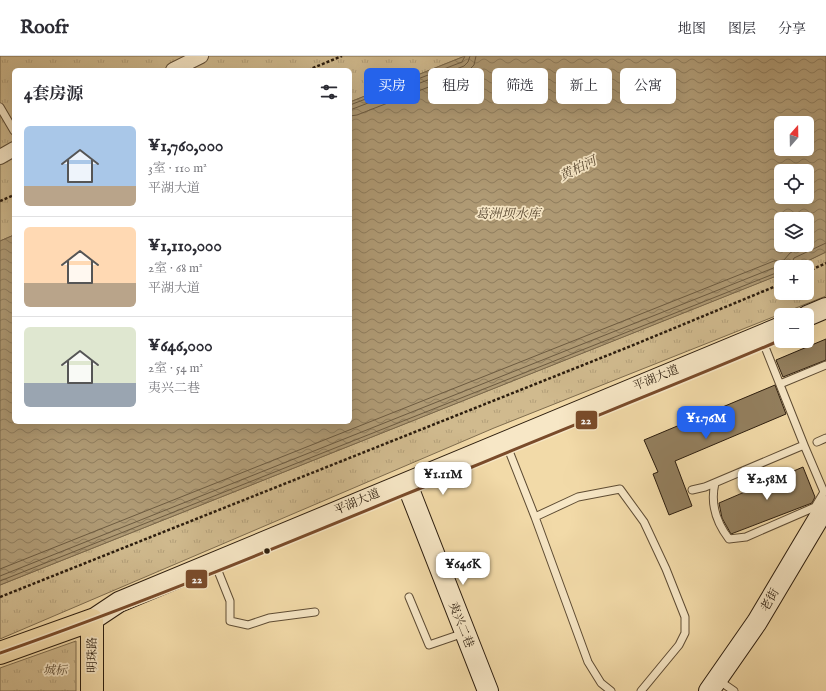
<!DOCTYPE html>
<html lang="zh">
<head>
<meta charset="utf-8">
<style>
	:root { --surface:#fff; --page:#f2f2f3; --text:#2b2b33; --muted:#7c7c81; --line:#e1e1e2; --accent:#2563eb }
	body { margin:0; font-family:"IM FELL English","Noto Serif SC",serif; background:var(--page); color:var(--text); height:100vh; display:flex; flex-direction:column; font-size:15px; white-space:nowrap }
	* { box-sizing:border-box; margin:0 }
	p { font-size:13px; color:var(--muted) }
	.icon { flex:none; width:22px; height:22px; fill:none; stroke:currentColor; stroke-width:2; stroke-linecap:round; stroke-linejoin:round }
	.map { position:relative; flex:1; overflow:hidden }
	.details { position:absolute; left:12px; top:12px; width:340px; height:356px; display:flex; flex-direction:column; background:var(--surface); border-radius:6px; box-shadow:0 4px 16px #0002 }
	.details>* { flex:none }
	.hud { position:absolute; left:364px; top:12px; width:380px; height:36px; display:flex; gap:8px }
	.needle { width:26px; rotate:20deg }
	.fabs { position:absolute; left:774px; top:60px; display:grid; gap:8px }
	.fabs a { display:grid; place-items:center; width:40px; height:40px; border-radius:6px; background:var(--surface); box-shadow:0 4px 16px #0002; font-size:20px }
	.price { position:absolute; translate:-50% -34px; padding:0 9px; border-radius:8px; background:#fff; color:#222; font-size:13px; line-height:26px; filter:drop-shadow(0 1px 2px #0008) }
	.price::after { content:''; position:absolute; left:50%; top:24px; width:12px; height:9px; margin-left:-6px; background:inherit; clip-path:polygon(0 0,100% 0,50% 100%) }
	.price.selected { background:var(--accent); color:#fff }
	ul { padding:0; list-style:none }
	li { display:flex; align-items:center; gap:12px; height:100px; padding:0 12px }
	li+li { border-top:1px solid var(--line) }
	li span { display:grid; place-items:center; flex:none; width:112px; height:80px; border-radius:6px; color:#555 }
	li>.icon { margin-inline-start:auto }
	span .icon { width:48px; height:48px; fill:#fffc; stroke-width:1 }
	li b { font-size:17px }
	h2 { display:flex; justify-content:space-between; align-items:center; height:48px; padding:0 12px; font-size:17px }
	.pill { padding:0 14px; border-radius:6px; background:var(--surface); box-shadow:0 4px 16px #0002; font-size:14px; line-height:36px }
	.pill.selected { background:var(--accent); color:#fff }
	header { display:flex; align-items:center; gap:24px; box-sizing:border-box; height:56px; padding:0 20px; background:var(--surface); border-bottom:1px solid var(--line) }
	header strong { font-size:19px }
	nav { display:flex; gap:22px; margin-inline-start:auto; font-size:14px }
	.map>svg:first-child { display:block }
</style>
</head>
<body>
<header>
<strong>Roofr</strong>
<nav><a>地图</a><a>图层</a><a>分享</a></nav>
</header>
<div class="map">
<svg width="826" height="635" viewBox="0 0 826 635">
	<defs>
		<pattern id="grass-tufts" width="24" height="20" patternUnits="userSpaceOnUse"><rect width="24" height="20" fill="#d0ba8e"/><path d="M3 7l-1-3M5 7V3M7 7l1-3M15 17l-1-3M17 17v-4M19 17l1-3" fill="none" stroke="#b39f79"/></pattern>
		<pattern id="water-waves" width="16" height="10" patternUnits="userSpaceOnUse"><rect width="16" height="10" fill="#af9a74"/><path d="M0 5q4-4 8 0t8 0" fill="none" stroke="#8f7d5e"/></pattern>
	</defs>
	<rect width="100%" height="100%" fill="#f2daa8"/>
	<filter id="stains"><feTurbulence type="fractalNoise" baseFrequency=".005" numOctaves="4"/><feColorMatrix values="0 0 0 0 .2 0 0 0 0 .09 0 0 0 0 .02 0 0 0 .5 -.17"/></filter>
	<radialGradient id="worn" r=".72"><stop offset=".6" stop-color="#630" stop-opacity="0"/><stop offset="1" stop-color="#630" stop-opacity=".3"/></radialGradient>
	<path fill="url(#grass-tufts)" stroke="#7e6c4e" d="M0 0H465L350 46V14H14V179L0 185Z
		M826 196V240L494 372 0 583V529L781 218V237H807V211H795Z
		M76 585V635H0V612Z"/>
	<path fill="url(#water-waves)" stroke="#7b684b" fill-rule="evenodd" d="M465 0H826V196L795 211H781V218L779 219 0 529V185L14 179V366H350V46ZM781 67H807V93H781ZM781 115H807V141H781ZM781 163H807V189H781Z"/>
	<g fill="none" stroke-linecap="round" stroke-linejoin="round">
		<path stroke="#6e5c41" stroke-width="1" d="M350 49 462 6 465 0
			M350 54 464 10 468 6 470 0
			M350 60 357 59 467 16 474 9 476 0
			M790 211 794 202 826 187
			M0 513 774 205 784 204 790 197 806 189
			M0 520 776 211H785
			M0 525 781 215"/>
	</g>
	<path fill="#937f5e" stroke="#2c1d0e" d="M826 283V304L783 321 776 304Z
		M775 329 786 358 675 405 692 450 669 459 653 418 658 416 644 384Z
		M803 411 815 441 812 447 731 478 722 462 719 447Z"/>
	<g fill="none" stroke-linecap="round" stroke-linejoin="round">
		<g stroke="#5e4c34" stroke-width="9">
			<path id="lane" d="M0 51 14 75
				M780 328 826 309
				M817 386 826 382
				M509 395 535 461 578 441 620 433 644 466 666 513 685 561V577L679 589 641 635
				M715 427C710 448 716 466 729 483L746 481 815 451 824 436 804 389
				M692 434 705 431 804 389 765 291
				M535 461 588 606 601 627 611 635
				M218 515 230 545V565L248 569 269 562 315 556
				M409 541 429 589 464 577
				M718 624 734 635"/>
		</g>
		<g stroke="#5e4c34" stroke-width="16">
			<path id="street" d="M173 14 201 0
				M0 101 14 93"/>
		</g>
		<g stroke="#2c1d0e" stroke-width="22">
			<path id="secondary" d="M807 260 826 252
				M410 436 488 635
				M92 564 119 546 781 271
				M709 635 757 566 826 450"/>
		</g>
		<g stroke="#2c1d0e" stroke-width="24">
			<path id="primary" d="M0 597 92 564V635"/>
		</g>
		<path stroke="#2c1d0e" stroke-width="2.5" stroke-dasharray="3 2" stroke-linecap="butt" d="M308 14 342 0
			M0 145 14 139
			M807 216 826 207
			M0 541 631 290 781 228"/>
		<use href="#lane" stroke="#f7e7c6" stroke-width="7"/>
		<use href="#street" stroke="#f7e7c6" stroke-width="14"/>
		<use href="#secondary" stroke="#f7e7c6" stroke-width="20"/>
		<use href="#primary" stroke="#f2daa8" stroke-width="22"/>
		<g stroke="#f7e7c6" stroke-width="6">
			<path id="bus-1" d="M0 597C160 541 316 475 472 411 575 368 678 328 781 284"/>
		</g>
		<use href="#bus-1" stroke="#7a4b2a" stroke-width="3"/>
	</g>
	<circle fill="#2c1d0e" stroke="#f7e7c6" stroke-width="1.5" cx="267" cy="495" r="3.5"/>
	<g text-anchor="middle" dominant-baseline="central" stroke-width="3.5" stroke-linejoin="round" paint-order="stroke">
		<g font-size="12" fill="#2c1d0e" stroke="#f7e7c6">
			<text transform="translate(656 322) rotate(-22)">平湖大道</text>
			<text transform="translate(357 446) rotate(-23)">平湖大道</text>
			<text transform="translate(770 544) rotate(-60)">老街</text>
			<text transform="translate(461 569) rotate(68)">夷兴二巷</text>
			<text transform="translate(92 599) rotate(-90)">明珠路</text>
		</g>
		<g font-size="12" font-style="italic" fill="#5d4c34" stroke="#f7e7c6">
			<text x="55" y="614">城标</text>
		</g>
		<g font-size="13" font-style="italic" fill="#5a4932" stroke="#f7e7c6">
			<text transform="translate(578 113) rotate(-26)">黄柏河</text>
			<text x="508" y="158">葛洲坝水库</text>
		</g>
	</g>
	<g stroke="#f7e7c6" stroke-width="1.5">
		<rect x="575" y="354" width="23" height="20" rx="4" fill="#7a4b2a"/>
		<rect x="185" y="513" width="23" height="20" rx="4" fill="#7a4b2a"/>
	</g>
	<g font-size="11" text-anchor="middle" font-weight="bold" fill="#fff">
		<text x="586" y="368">22</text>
		<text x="197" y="527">22</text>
	</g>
	<rect width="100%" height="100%" filter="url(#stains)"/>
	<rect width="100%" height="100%" fill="url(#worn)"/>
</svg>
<div class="fabs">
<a><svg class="needle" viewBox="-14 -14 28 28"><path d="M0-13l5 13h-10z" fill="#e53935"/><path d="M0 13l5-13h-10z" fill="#7c7c81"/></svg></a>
<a><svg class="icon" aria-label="locate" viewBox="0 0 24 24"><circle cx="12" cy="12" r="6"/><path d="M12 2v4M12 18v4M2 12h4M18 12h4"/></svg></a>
<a><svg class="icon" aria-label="layers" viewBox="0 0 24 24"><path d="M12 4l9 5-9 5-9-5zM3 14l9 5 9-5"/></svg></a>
<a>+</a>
<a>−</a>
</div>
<b class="price selected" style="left:706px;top:384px">¥1.76M</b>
<b class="price" style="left:443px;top:440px">¥1.11M</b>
<b class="price" style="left:767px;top:445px">¥2.58M</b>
<b class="price" style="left:463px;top:530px">¥646K</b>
<div class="hud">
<a class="pill selected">买房</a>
<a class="pill">租房</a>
<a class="pill">筛选</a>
<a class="pill">新上</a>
<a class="pill">公寓</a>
</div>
<section class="details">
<h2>4套房源<svg class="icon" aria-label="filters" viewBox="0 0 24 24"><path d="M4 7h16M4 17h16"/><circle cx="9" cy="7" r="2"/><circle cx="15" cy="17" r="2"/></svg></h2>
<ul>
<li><span style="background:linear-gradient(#a9c7e8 75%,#b9a48a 0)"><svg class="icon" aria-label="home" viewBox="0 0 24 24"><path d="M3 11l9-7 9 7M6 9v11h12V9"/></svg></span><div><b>¥1,760,000</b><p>3室 · 110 m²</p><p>平湖大道</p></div></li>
<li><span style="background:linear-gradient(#ffd9b3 70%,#b9a48a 0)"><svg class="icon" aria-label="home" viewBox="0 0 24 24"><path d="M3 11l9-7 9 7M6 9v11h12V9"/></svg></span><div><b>¥1,110,000</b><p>2室 · 68 m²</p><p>平湖大道</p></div></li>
<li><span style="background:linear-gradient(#dfe7d0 70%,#9aa5b1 0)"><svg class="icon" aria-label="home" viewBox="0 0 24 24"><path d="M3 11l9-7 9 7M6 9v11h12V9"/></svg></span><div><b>¥646,000</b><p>2室 · 54 m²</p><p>夷兴二巷</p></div></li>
</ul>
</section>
</div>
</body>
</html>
